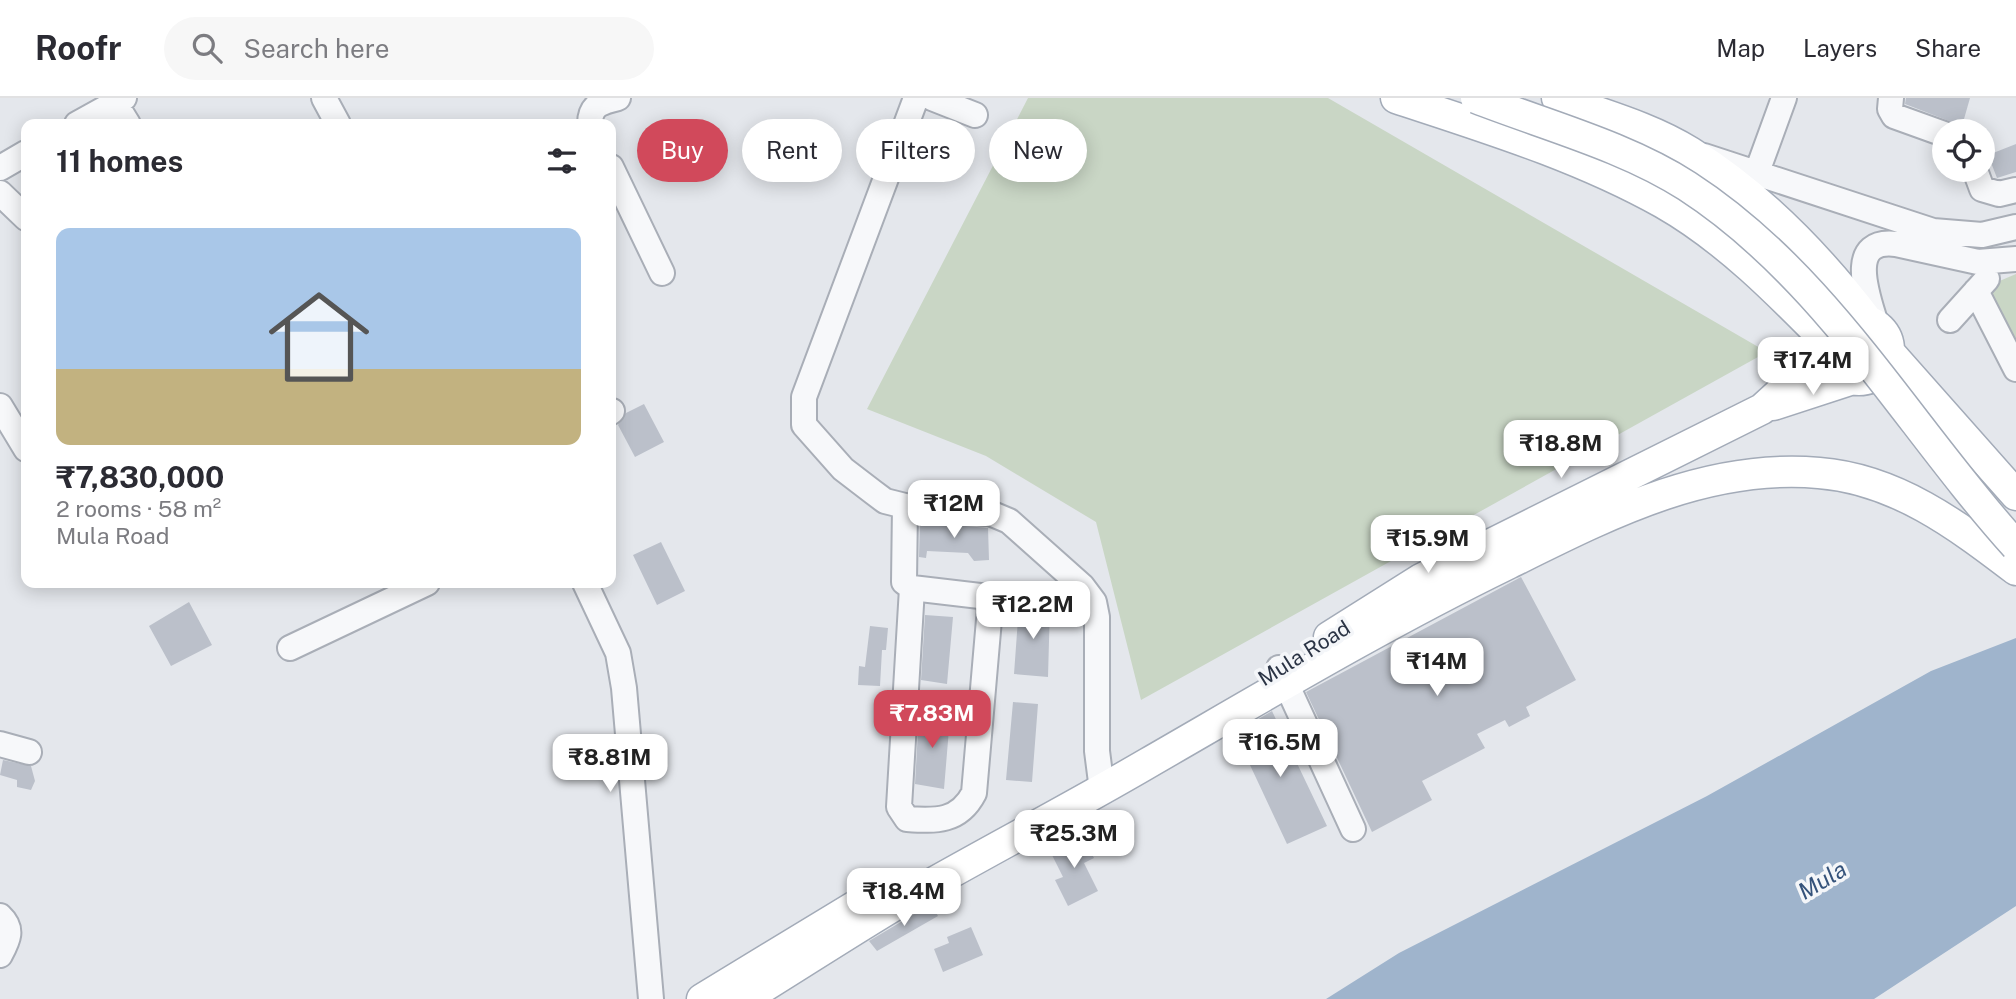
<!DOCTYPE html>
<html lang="en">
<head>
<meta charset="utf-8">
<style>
	:root { --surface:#fff; --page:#f7f7f7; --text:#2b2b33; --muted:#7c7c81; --line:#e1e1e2; --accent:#d1495b }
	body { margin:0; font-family:"Public Sans",sans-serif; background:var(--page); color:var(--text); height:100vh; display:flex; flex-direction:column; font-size:26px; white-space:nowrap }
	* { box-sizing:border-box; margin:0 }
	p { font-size:23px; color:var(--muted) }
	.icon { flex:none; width:38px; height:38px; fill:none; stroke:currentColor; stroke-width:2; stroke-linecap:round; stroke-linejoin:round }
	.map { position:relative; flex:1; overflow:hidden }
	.panel { position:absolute; left:21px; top:21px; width:595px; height:469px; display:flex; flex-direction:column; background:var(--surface); border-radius:14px; box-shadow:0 4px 18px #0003 }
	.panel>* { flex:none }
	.top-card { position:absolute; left:637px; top:21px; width:665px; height:63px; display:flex; gap:14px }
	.buttons { position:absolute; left:1932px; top:21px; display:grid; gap:14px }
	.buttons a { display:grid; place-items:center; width:63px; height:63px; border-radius:50%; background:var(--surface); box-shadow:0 4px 18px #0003; font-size:35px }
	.price { position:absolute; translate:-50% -60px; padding:0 16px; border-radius:14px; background:#fff; color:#222; font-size:23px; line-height:46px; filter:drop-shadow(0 2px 4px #0008) }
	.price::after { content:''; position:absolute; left:50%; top:42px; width:21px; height:16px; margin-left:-10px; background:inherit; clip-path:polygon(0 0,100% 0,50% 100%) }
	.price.on { background:var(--accent); color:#fff }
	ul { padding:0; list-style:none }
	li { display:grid; align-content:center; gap:14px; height:371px; padding:0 35px }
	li+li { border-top:2px solid var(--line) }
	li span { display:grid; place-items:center; height:217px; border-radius:14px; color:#555 }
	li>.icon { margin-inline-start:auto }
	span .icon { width:126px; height:126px; fill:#fffc; stroke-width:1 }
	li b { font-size:30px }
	h2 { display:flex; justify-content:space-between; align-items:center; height:84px; padding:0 35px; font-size:30px }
	.pill { padding:0 24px; border-radius:32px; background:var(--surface); box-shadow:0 4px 18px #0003; font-size:24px; line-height:63px }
	.pill.on { background:var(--accent); color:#fff }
	header { display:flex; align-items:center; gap:42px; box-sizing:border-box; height:98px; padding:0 35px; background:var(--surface); border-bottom:2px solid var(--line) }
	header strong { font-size:33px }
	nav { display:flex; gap:38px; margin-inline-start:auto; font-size:24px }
	.search { width:490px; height:63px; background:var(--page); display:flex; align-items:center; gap:18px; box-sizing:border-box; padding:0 24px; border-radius:38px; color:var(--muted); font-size:26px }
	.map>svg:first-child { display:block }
</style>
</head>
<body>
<header>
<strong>Roofr</strong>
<div class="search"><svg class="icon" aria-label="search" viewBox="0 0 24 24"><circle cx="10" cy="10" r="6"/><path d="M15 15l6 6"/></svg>Search here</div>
<nav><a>Map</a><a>Layers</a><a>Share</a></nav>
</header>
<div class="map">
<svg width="2016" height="901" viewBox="0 0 2016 901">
	<rect width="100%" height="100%" fill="#e4e7ec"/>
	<path fill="#c9d6c5" d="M1028 0H1328L1767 254 1141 602 1096 424 986 358 867 311Z
		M2016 176V267L1976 193Z"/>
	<path fill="#9fb4cc" d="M2016 540V808L1874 901H1326L1399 855 1707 698 1931 573Z"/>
	<path fill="#bbc0ca" d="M1906 0H1970L1962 28 1905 6Z
		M2016 46V74L1997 80 1988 57Z
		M644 306 664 344 635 359 618 327 626 315Z
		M920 424 988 430 989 462 974 463 968 455 927 453 926 460 919 459Z
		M661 444 685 493 657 507 633 457Z
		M1521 479 1576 582 1526 609 1530 618 1509 629 1505 622 1477 636 1485 650 1422 683 1432 702 1372 734 1306 594Z
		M189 504 212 547 171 568 149 528Z
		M1019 507H1050L1048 579 1014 576Z
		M925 517 953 519 947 586 921 582Z
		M870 528 888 530 886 552H882L880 588 858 587 859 568 865 569Z
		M1013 604 1038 606 1032 684 1006 682Z
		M1272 613 1327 728 1287 746 1235 635Z
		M919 615 950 619 944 691 915 686Z
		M3 662 31 668 35 683 31 692 17 689V682L0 677Z
		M1082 737 1094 760 1084 765 1098 793 1068 808 1055 782 1063 779 1050 753Z
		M931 806 938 818 877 853 869 843Z
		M971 829 983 857 943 874 934 851 949 845 947 839Z"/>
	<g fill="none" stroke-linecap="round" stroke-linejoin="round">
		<g stroke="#a9aeb7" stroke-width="28">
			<path id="minor" d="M324 0 338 26
				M916 0 804 299V327L843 371 873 394 885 403 905 408 990 415 1009 423 1082 488 1094 504 1097 519V653L1102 692
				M932 0 975 17
				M1891 0 1890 11 1894 18 1944 36
				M115 5 128 26
				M77 26 124 0
				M590 26C590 7 601 4 618 0
				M1704 58 1933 133 1982 137 2016 129
				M611 69 662 175
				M0 70 26 55
				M1975 72 1982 91 1999 96 2016 92
				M1757 74 1784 0
				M0 95 26 120
				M1976 193 2016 271
				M1950 222 1987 181
				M1876 226C1868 199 1845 140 1896 146L1978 164 2016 161
				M0 308 26 351
				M611 314 612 313
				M905 408 904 484 912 490 980 498 986 502 990 510 974 695C959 724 936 723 907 721L899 709 912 490
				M585 485 618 555 624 590 651 901
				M290 550 427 485
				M1279 570 1353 731
				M0 646 29 654
				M0 818C14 831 8 842 0 857"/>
		</g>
		<g stroke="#a3abb8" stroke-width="33">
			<path id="major" d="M1396 0C1487 30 1579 58 1663 105 1726 141 1778 194 1829 246
				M1557 0C1601 16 1650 29 1690 54 1759 97 1819 159 1868 223
				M1829 252a30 30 0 1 1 60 0a30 30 0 1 1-60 0Z
				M1890 255 2016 397
				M1773 307 1853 281
				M1329 539 1421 481 1762 311 1829 250
				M702 901 865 802
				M744 901C801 866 857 829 915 795 992 751 1071 710 1148 665 1266 597 1383 527 1506 467 1605 418 1705 365 1819 375 1896 381 1957 427 2016 472"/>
		</g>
		<use href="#minor" stroke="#f7f8fa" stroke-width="24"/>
		<use href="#major" stroke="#fff" stroke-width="30"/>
		<g stroke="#a3abb8" stroke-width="33" stroke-linecap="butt">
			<path id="major-bridge" d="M1476 0C1545 27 1625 48 1687 88 1826 178 1907 327 2016 448"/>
		</g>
		<use href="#major-bridge" stroke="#fff" stroke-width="30"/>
	</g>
	<g text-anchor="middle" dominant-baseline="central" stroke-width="7" stroke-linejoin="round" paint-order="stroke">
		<g font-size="21" fill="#2b3445" stroke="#f4f6f9">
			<text transform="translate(1304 555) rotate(-32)">Mula Road</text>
		</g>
		<g font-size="23" font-style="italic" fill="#34527a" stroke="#f4f6f9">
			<text transform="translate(1822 782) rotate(-31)">Mula</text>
		</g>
	</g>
</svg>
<div class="buttons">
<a><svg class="icon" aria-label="locate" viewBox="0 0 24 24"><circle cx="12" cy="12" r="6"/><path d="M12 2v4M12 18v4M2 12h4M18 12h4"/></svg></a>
</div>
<b class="price" style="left:1813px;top:299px">₹17.4M</b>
<b class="price" style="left:1561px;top:382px">₹18.8M</b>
<b class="price" style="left:954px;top:442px">₹12M</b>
<b class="price" style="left:1428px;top:477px">₹15.9M</b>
<b class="price" style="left:1033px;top:543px">₹12.2M</b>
<b class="price" style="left:1437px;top:600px">₹14M</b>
<b class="price on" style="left:932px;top:652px">₹7.83M</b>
<b class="price" style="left:1280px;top:681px">₹16.5M</b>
<b class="price" style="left:610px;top:696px">₹8.81M</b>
<b class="price" style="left:1074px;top:772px">₹25.3M</b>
<b class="price" style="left:904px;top:830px">₹18.4M</b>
<div class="top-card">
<a class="pill on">Buy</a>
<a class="pill">Rent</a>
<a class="pill">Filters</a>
<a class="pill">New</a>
</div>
<section class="panel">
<h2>11 homes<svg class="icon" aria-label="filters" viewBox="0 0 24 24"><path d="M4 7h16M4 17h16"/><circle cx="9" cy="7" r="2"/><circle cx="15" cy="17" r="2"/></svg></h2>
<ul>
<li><span style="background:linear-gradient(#a9c7e8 65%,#c2b280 0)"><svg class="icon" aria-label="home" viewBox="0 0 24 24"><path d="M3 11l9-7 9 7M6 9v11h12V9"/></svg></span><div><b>₹7,830,000</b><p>2 rooms · 58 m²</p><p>Mula Road</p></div></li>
</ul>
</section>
</div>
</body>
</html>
